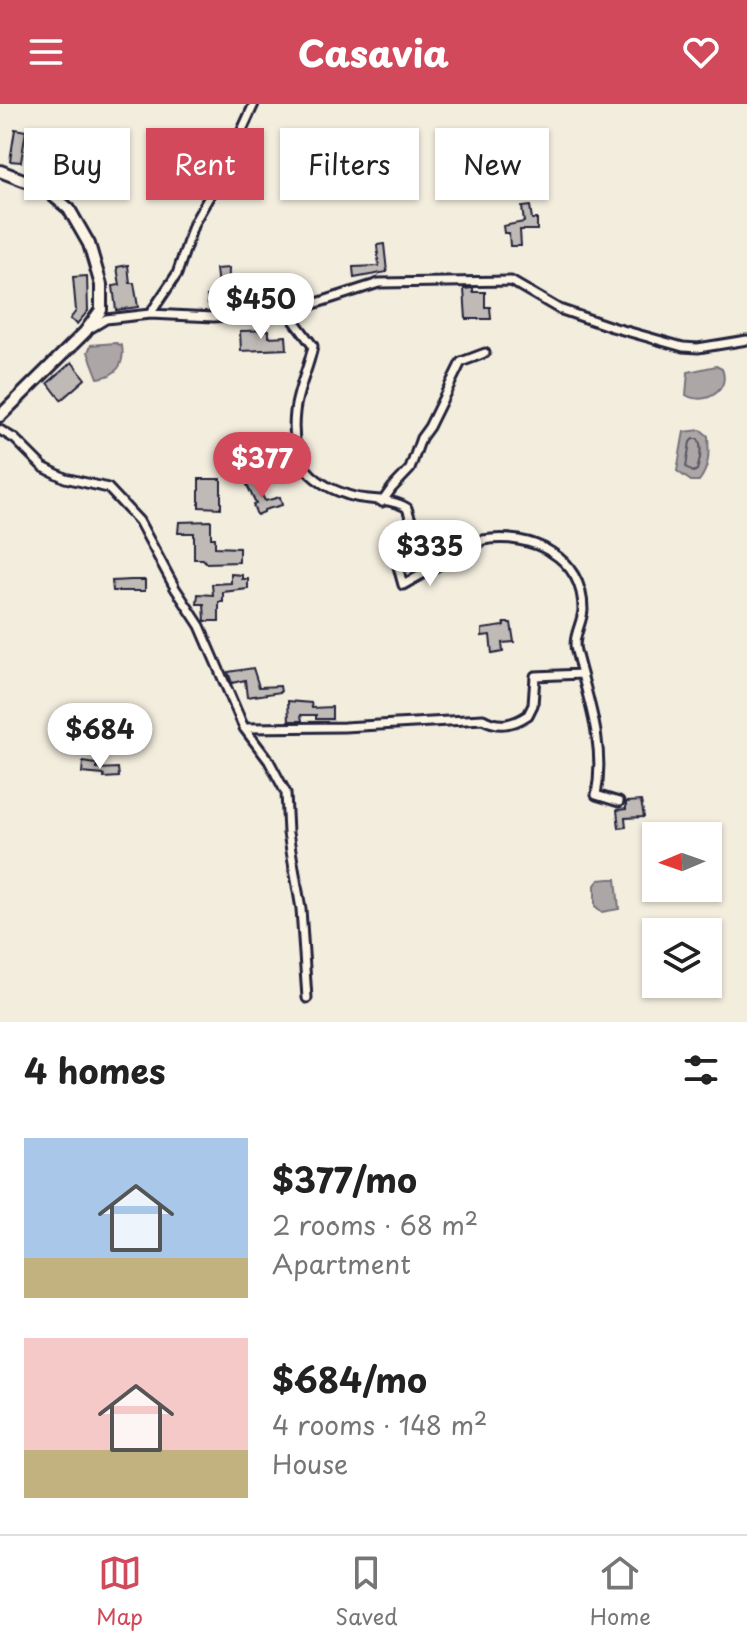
<!DOCTYPE html>
<html lang="en">
<head>
<meta charset="utf-8">
<style>
	:root { --surface:#fff; --page:#f6f6f6; --text:#222; --muted:#767676; --line:#e0e0e0; --accent:#d1495b }
	body { margin:0; font-family:"Playpen Sans",sans-serif; background:var(--page); color:var(--text); height:100vh; display:flex; flex-direction:column; font-size:30px; white-space:nowrap }
	* { box-sizing:border-box; margin:0 }
	p { font-size:26px; color:var(--muted) }
	.icon { flex:none; width:44px; height:44px; fill:none; stroke:currentColor; stroke-width:2; stroke-linecap:round; stroke-linejoin:round }
	.map { position:relative; height:918px; overflow:hidden }
	.panel { display:flex; flex-direction:column; background:var(--surface); flex:1 }
	.panel>* { flex:none }
	.banner { position:absolute; left:24px; top:24px; width:700px; height:72px; display:flex; gap:16px }
	.needle { width:52px; rotate:268deg }
	.tools { position:absolute; left:642px; top:718px; display:grid; gap:16px }
	.tools a { display:grid; place-items:center; width:80px; height:80px; border-radius:0px; background:var(--surface); box-shadow:0 2px 6px #0004; font-size:40px }
	.price { position:absolute; translate:-50% -68px; padding:0 18px; border-radius:28px; background:#fff; color:#222; font-size:26px; line-height:52px; filter:drop-shadow(0 2px 4px #0008) }
	.price::after { content:''; position:absolute; left:50%; top:48px; width:24px; height:18px; margin-left:-12px; background:inherit; clip-path:polygon(0 0,100% 0,50% 100%) }
	.price.active { background:var(--accent); color:#fff }
	ul { padding:0; list-style:none }
	li { display:flex; align-items:center; gap:24px; height:200px; padding:0 24px }
	li span { display:grid; place-items:center; flex:none; width:224px; height:160px; border-radius:0px; color:#555 }
	li>.icon { margin-inline-start:auto }
	span .icon { width:96px; height:96px; fill:#fffc; stroke-width:1 }
	li b { font-size:34px }
	h2 { display:flex; justify-content:space-between; align-items:center; height:96px; padding:0 24px; font-size:34px }
	.tag { padding:0 28px; border-radius:0px; background:var(--surface); box-shadow:0 2px 6px #0004; font-size:28px; line-height:72px }
	.tag.active { background:var(--accent); color:#fff }
	header { display:flex; justify-content:space-between; align-items:center; height:104px; padding:0 24px; background:var(--accent); color:#fff; font-size:36px; font-weight:800 }
	.dock { display:flex; justify-content:space-around; align-items:center; height:112px; border-top:2px solid var(--line); background:var(--surface); font-size:22px; color:var(--muted) }
	.dock a { display:grid; justify-items:center; gap:4px }
	.dock .active { color:var(--accent) }
	.map>svg:first-child { display:block }
</style>
</head>
<body>
<header><svg class="icon" aria-label="menu" viewBox="0 0 24 24"><path d="M4 6h16M4 12h16M4 18h16"/></svg>Casavia<svg class="icon" aria-label="heart" viewBox="0 0 24 24"><path d="M12 20l-8-8c-3-5 5-10 8-4 3-6 11-1 8 4z"/></svg></header>
<div class="map">
<svg width="747" height="918" viewBox="0 0 747 918">
	<rect width="100%" height="100%" fill="#f3edde"/>
	<filter id="ink" filterUnits="userSpaceOnUse"><feTurbulence type="fractalNoise" baseFrequency=".0125" numOctaves="2"/><feDisplacementMap in="SourceGraphic" scale="16" xChannelSelector="R" yChannelSelector="G"/><feConvolveMatrix kernelMatrix="1 2 1 2 8 2 1 2 1" color-interpolation-filters="sRGB"/></filter>
	<g filter="url(#ink)">
		<path fill="#aca7a6" stroke="#75727b" stroke-width="2" d="M116 239 122 242C125 260 117 272 98 274L88 248 91 241Z
			M716 262 722 265C731 287 704 302 686 291L688 268Z
			M701 326 708 332C709 348 710 363 699 377H691L677 367 683 333 684 328Z
			M609 775H616L619 805 602 808 595 802V781L599 776Z"/>
		<g fill="none" stroke-linecap="round" stroke-linejoin="round">
			<path stroke="#595766" stroke-width="2" d="M693 335H698C703 344 700 356 697 366L693 368 686 363 690 338Z"/>
		</g>
		<path fill="#bfbab6" stroke="#22223b" stroke-width="2" d="M15 25 26 27 21 58 10 57Z
			M530 102 532 115H537V126H520L521 142H510L509 129H504L503 122 524 118 522 103Z
			M384 140 387 168 354 174 353 163 379 162 377 141Z
			M128 161 130 179H134L138 203 116 206 113 182 120 181 117 163Z
			M229 164 228 199 208 200 207 192 219 191 216 165Z
			M87 172 88 207 77 220 70 215 76 207 73 173Z
			M473 184V188H485V203H490L491 215H466L464 185Z
			M269 226V233L286 232 287 245 241 247 240 227Z
			M72 258 85 275 61 296 48 279Z
			M199 375H221V404L199 403Z
			M255 377 265 397 280 393 282 401 264 406V408L257 411 253 401 256 400 247 381Z
			M211 417V434H215V443L239 444V458L206 459 203 455H194V429H178L179 418Z
			M231 470 242 471V475H248V485L223 488V498H219V517H205L204 500H197L198 490 213 491 212 480 231 479Z
			M131 476H145V487H113L112 477Z
			M504 519H511L514 538 502 539 503 548 492 550 490 531 482 532V525L504 522Z
			M253 564 259 583 280 582 281 588 247 593 245 576 232 579 228 568Z
			M288 597 311 599 312 604 332 603V615H316V611H301L302 617H289Z
			M83 658 97 660V665L118 664 119 673 104 674V671L82 669Z
			M641 697 644 713 625 714 626 723 619 724 617 706 626 705V698Z"/>
		<g fill="none" stroke-linecap="round" stroke-linejoin="round">
			<g stroke="#22223b" stroke-width="13">
				<path id="minor" d="M287 207 313 242C309 264 297 286 295 308 290 353 305 377 348 391 367 398 391 393 407 404L411 416C395 453 391 439 403 481L483 436C530 428 583 452 583 506 582 520 572 534 576 547 588 596 606 641 596 691L619 698
					M150 210 177 170 194 119 221 72 254 0
					M91 224 106 215 150 210 214 213 292 207 379 179 511 177 559 205 612 223 683 243 698 244 747 236
					M0 326 15 335 43 363 65 374 108 384 139 417 175 484 200 522 244 624 269 657 286 689 288 729 301 805 307 894
					M382 398 392 384 410 365 421 334 429 323 461 258 485 249
					M244 624 344 623 483 615C499 624 513 621 528 611L533 601 535 572 582 570"/>
			</g>
			<g stroke="#22223b" stroke-width="16">
				<path id="secondary" d="M0 67 44 84 69 105 89 140 101 181V206L85 228 0 312"/>
			</g>
			<use href="#minor" stroke="#fcf5e5" stroke-width="7"/>
			<use href="#secondary" stroke="#fcf5e5" stroke-width="10"/>
		</g>
	</g>
</svg>
<div class="tools">
<a><svg class="needle" viewBox="-14 -14 28 28"><path d="M0-13l5 13h-10z" fill="#e53935"/><path d="M0 13l5-13h-10z" fill="#767676"/></svg></a>
<a><svg class="icon" aria-label="layers" viewBox="0 0 24 24"><path d="M12 4l9 5-9 5-9-5zM3 14l9 5 9-5"/></svg></a>
</div>
<b class="price" style="left:261px;top:237px">$450</b>
<b class="price active" style="left:262px;top:396px">$377</b>
<b class="price" style="left:430px;top:484px">$335</b>
<b class="price" style="left:100px;top:667px">$684</b>
<div class="banner">
<a class="tag">Buy</a>
<a class="tag active">Rent</a>
<a class="tag">Filters</a>
<a class="tag">New</a>
</div>
</div>
<section class="panel">
<h2>4 homes<svg class="icon" aria-label="filters" viewBox="0 0 24 24"><path d="M4 7h16M4 17h16"/><circle cx="9" cy="7" r="2"/><circle cx="15" cy="17" r="2"/></svg></h2>
<ul>
<li><span style="background:linear-gradient(#a9c7e8 75%,#c2b280 0)"><svg class="icon" aria-label="home" viewBox="0 0 24 24"><path d="M3 11l9-7 9 7M6 9v11h12V9"/></svg></span><div><b>$377/mo</b><p>2 rooms · 68 m²</p><p>Apartment</p></div></li>
<li><span style="background:linear-gradient(#f6c9c9 70%,#c2b280 0)"><svg class="icon" aria-label="home" viewBox="0 0 24 24"><path d="M3 11l9-7 9 7M6 9v11h12V9"/></svg></span><div><b>$684/mo</b><p>4 rooms · 148 m²</p><p>House</p></div></li>
</ul>
</section>
<nav class="dock">
<a class="active"><svg class="icon" aria-label="map" viewBox="0 0 24 24"><path d="M3 6l6-2 6 2 6-2v14l-6 2-6-2-6 2zM9 4v14M15 6v14"/></svg>Map</a>
<a><svg class="icon" aria-label="saved" viewBox="0 0 24 24"><path d="M7 4h10v16l-5-4-5 4z"/></svg>Saved</a>
<a><svg class="icon" aria-label="home" viewBox="0 0 24 24"><path d="M3 11l9-7 9 7M6 9v11h12V9"/></svg>Home</a>
</nav>
</body>
</html>
